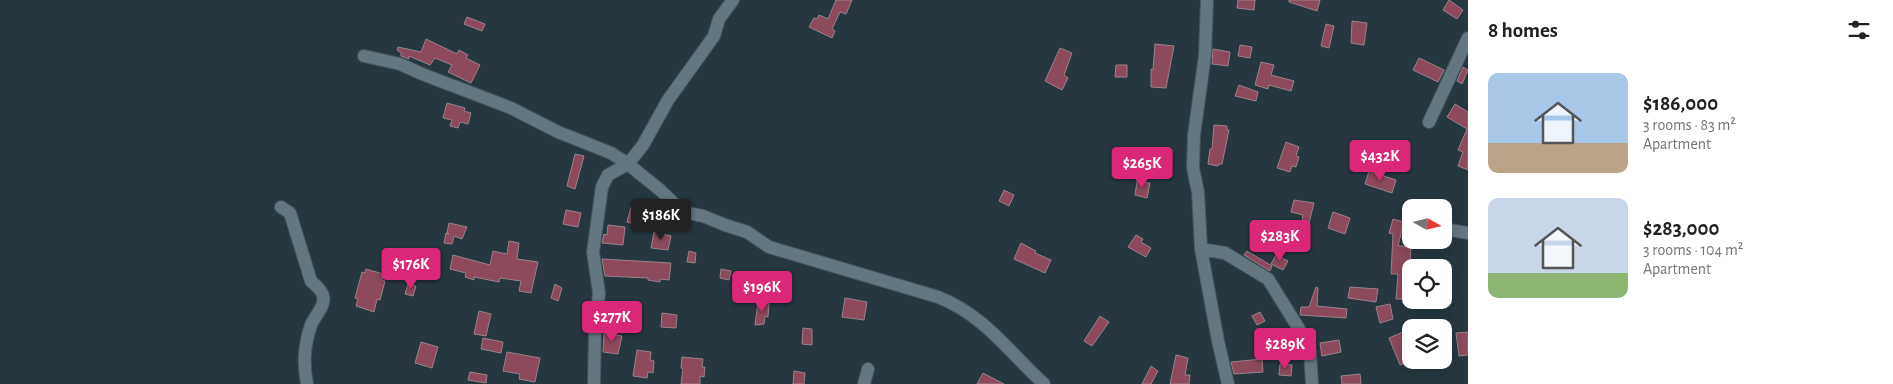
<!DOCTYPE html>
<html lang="en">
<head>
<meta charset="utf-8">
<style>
	:root { --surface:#fff; --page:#f6f6f6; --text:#202124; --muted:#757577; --accent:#db2777 }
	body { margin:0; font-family:"Alegreya Sans",sans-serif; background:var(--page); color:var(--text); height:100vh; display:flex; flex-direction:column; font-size:19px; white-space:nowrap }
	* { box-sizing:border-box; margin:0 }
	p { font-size:16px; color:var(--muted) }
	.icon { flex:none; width:28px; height:28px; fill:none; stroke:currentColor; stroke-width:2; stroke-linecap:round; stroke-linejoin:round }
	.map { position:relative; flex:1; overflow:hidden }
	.sheet { display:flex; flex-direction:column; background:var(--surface); width:425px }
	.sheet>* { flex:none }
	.needle { width:32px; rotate:98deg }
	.buttons { position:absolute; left:1402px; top:199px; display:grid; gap:10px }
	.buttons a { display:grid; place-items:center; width:50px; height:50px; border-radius:10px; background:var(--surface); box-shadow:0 2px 12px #0003; font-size:25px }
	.price { position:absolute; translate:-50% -42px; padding:0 11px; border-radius:5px; background:var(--accent); color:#fff; font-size:16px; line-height:32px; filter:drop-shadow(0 1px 2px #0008) }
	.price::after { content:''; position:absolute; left:50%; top:30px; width:15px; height:11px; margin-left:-8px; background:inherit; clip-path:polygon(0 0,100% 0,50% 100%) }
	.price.current { background:#222; color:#fff }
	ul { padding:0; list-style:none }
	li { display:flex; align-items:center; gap:15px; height:125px; padding:0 20px }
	li span { display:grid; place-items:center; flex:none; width:140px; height:100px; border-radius:10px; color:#555 }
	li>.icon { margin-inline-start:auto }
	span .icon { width:60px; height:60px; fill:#fffc; stroke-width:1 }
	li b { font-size:21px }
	h2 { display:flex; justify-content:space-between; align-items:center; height:60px; padding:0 20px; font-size:21px }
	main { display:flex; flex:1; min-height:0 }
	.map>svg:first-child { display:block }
</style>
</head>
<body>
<main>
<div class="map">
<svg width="1468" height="384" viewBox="0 0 1468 384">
	<rect width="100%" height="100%" fill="#263740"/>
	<path fill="#8c4a5c" stroke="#998388" d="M836 0H852L846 14 840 12 832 29 835 31 832 38 809 27 814 18 817 19 819 15 828 19Z
		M1238 0H1255L1254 10 1237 8Z
		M1289 0H1320L1317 11 1289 2Z
		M1449 0 1463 10 1457 19 1443 10Z
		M467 17 485 24 482 31 464 24Z
		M1352 21 1367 23 1364 45 1351 43Z
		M1326 24 1334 26 1329 48 1321 46Z
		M426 39 457 54 459 50 468 55 466 58 480 65 471 83 448 72 452 65 435 58 430 65 409 56V59L401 56V53L397 50 398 47 421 52Z
		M1155 44 1174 46 1166 88 1151 87V69L1153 70Z
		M1240 45 1252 47 1250 58 1238 56Z
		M1060 48 1072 53 1064 75 1068 78 1062 90 1045 81Z
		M1213 49 1230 52 1228 66 1212 64Z
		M1419 58 1444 70 1438 82 1413 70Z
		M1261 62 1274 65 1271 75 1294 81 1291 91 1269 85 1268 89 1255 85Z
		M1116 65H1127V77H1115Z
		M1463 67 1468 70 1462 84 1457 81Z
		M1239 85 1258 92 1256 101 1235 96Z
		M447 103 465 108 464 111 471 113 468 124 460 122 458 128 450 126 452 120 443 118Z
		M1455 104 1468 112V170L1458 166 1463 152 1458 150 1467 129 1447 117Z
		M1214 125 1227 126V130H1229L1222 164H1219L1218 166 1208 164 1210 149H1212Z
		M1286 142 1299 147 1296 156 1299 157 1296 167 1292 166 1290 172 1277 168Z
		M1164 149 1172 150 1170 161 1162 160Z
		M575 154 584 156 575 189 567 186Z
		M1369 171 1396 180 1392 193 1365 184Z
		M1137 181 1150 183 1147 198 1135 195Z
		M1004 190 1014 195 1009 206 999 201Z
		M1294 200 1314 203 1308 227 1301 225 1303 215 1291 212Z
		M631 207 645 210 641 226 627 222Z
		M566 210 581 213 578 227 563 224Z
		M1333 212 1350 218 1345 234 1328 228Z
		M1393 219 1404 222 1398 246H1411L1409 285H1411V299H1396L1398 274H1391L1393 234 1389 233Z
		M449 223 467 227 462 239 454 236 452 244 444 243 446 233 449 234 447 233Z
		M608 225 625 227 623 245 602 243 604 234 607 235Z
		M654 232 671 236 668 250 651 248Z
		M1136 235 1143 239 1141 242 1151 248 1146 257 1128 247Z
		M509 241 519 243 517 259 538 262 531 293 519 291 521 281 500 278 499 282 474 277V280L465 277 466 273 450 269 453 255 490 265 493 251 507 254Z
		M1021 243 1036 251 1035 253 1051 260 1045 273 1014 259Z
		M689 251 696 253 695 263 687 262Z
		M1247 251 1272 266 1270 271 1244 255Z
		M1276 255 1288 261 1283 270 1271 264Z
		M602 259 671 263 669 280 660 279V282L648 280V278L605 276Z
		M366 269 383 274 382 280 385 281 380 300 377 299 374 312 356 306 358 299 355 298 362 272 365 273Z
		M721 269 731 271 729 280 720 278Z
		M408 284 416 286 413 296 405 294Z
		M555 284 562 288 558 301 551 298Z
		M1316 287 1318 288 1317 306 1347 309 1346 318 1300 315 1301 307H1309Z
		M1350 287 1378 289 1376 302 1348 298Z
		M845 298 867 302 864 320 842 317Z
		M758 302 769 303 768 317 765 316 764 324 755 325Z
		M1390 304 1393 319 1380 323 1376 307Z
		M479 311 491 314 486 336 474 334Z
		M1260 312 1265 321 1257 325 1252 316Z
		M662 313 677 315 676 328 661 327Z
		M1100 316 1109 322 1092 346 1084 341Z
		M803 328 812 329V345L802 344Z
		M1403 332 1411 353V361L1400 365 1389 338Z
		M1468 332V355L1459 356 1456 333Z
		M604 333 622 336 618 354 603 352Z
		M483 338 503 342 501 353 481 349Z
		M1339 340 1341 352 1322 356 1320 343Z
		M421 342 438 347 432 368 415 363Z
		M637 350 651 352 650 360 654 361 653 373 648 372 647 378 633 376Z
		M507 352 540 358 535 382 519 379 520 374 503 371Z
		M1176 355 1188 358 1185 375H1190L1189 384H1170Z
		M682 357 703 359 702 367H705L704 377 700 376V384H681L683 369 681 368Z
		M1262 359 1263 372 1234 374 1231 362Z
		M1280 364 1292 365 1291 376 1279 375Z
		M1151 366 1158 371 1151 384H1142Z
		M794 371 805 373 804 384H793Z
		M470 372 487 375 486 383 468 380Z
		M983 373 1004 384H977Z
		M1360 374 1361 384H1342L1341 376Z"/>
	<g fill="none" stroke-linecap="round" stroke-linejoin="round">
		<g stroke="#45555c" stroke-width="14">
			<path id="minor" d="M1207 0 1205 55 1194 135 1193 168 1198 192 1201 249 1218 341 1228 384
				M364 56 400 64 422 74 511 108 558 132 611 153 628 164 660 190 683 212 703 216 725 225 747 232 769 247 938 297C984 315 1009 352 1044 384
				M1429 122 1468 38
				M281 207 290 213 311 281C315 285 322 290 323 296 326 306 314 317 311 325 304 346 303 363 307 384
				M1444 229 1468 233
				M1201 249 1225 253 1268 279 1304 337 1310 352 1312 384
				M594 384 595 330 599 293 593 252 602 187 608 175 628 164 643 145 668 100 714 36 719 19 733 0
				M864 384 868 369"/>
		</g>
		<use href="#minor" stroke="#647781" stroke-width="12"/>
	</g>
</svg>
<div class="buttons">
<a><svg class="needle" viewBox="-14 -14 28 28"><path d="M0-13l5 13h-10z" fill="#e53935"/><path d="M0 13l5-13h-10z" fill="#757577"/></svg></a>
<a><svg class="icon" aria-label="locate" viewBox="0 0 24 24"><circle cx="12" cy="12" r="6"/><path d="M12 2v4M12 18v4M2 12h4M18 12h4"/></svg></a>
<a><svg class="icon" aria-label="layers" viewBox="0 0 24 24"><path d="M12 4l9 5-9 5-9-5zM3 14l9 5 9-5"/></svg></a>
</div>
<b class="price" style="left:1380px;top:182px">$432K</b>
<b class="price" style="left:1142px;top:189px">$265K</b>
<b class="price current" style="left:661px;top:241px">$186K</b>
<b class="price" style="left:1280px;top:262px">$283K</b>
<b class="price" style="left:411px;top:290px">$176K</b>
<b class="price" style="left:762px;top:313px">$196K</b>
<b class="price" style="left:612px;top:343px">$277K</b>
<b class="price" style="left:1285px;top:370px">$289K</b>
</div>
<section class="sheet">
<h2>8 homes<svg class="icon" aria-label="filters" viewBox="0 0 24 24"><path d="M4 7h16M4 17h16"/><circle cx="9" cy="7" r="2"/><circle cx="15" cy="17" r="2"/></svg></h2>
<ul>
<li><span style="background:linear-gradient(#a9c7e8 70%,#b9a48a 0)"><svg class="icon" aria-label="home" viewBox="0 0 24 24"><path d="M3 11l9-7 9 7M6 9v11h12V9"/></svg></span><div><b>$186,000</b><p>3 rooms · 83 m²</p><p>Apartment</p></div></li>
<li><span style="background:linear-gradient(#c9d6e8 75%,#8fb573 0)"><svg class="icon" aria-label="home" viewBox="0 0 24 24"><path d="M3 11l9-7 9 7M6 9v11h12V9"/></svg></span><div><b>$283,000</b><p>3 rooms · 104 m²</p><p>Apartment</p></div></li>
</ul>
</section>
</main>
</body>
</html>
